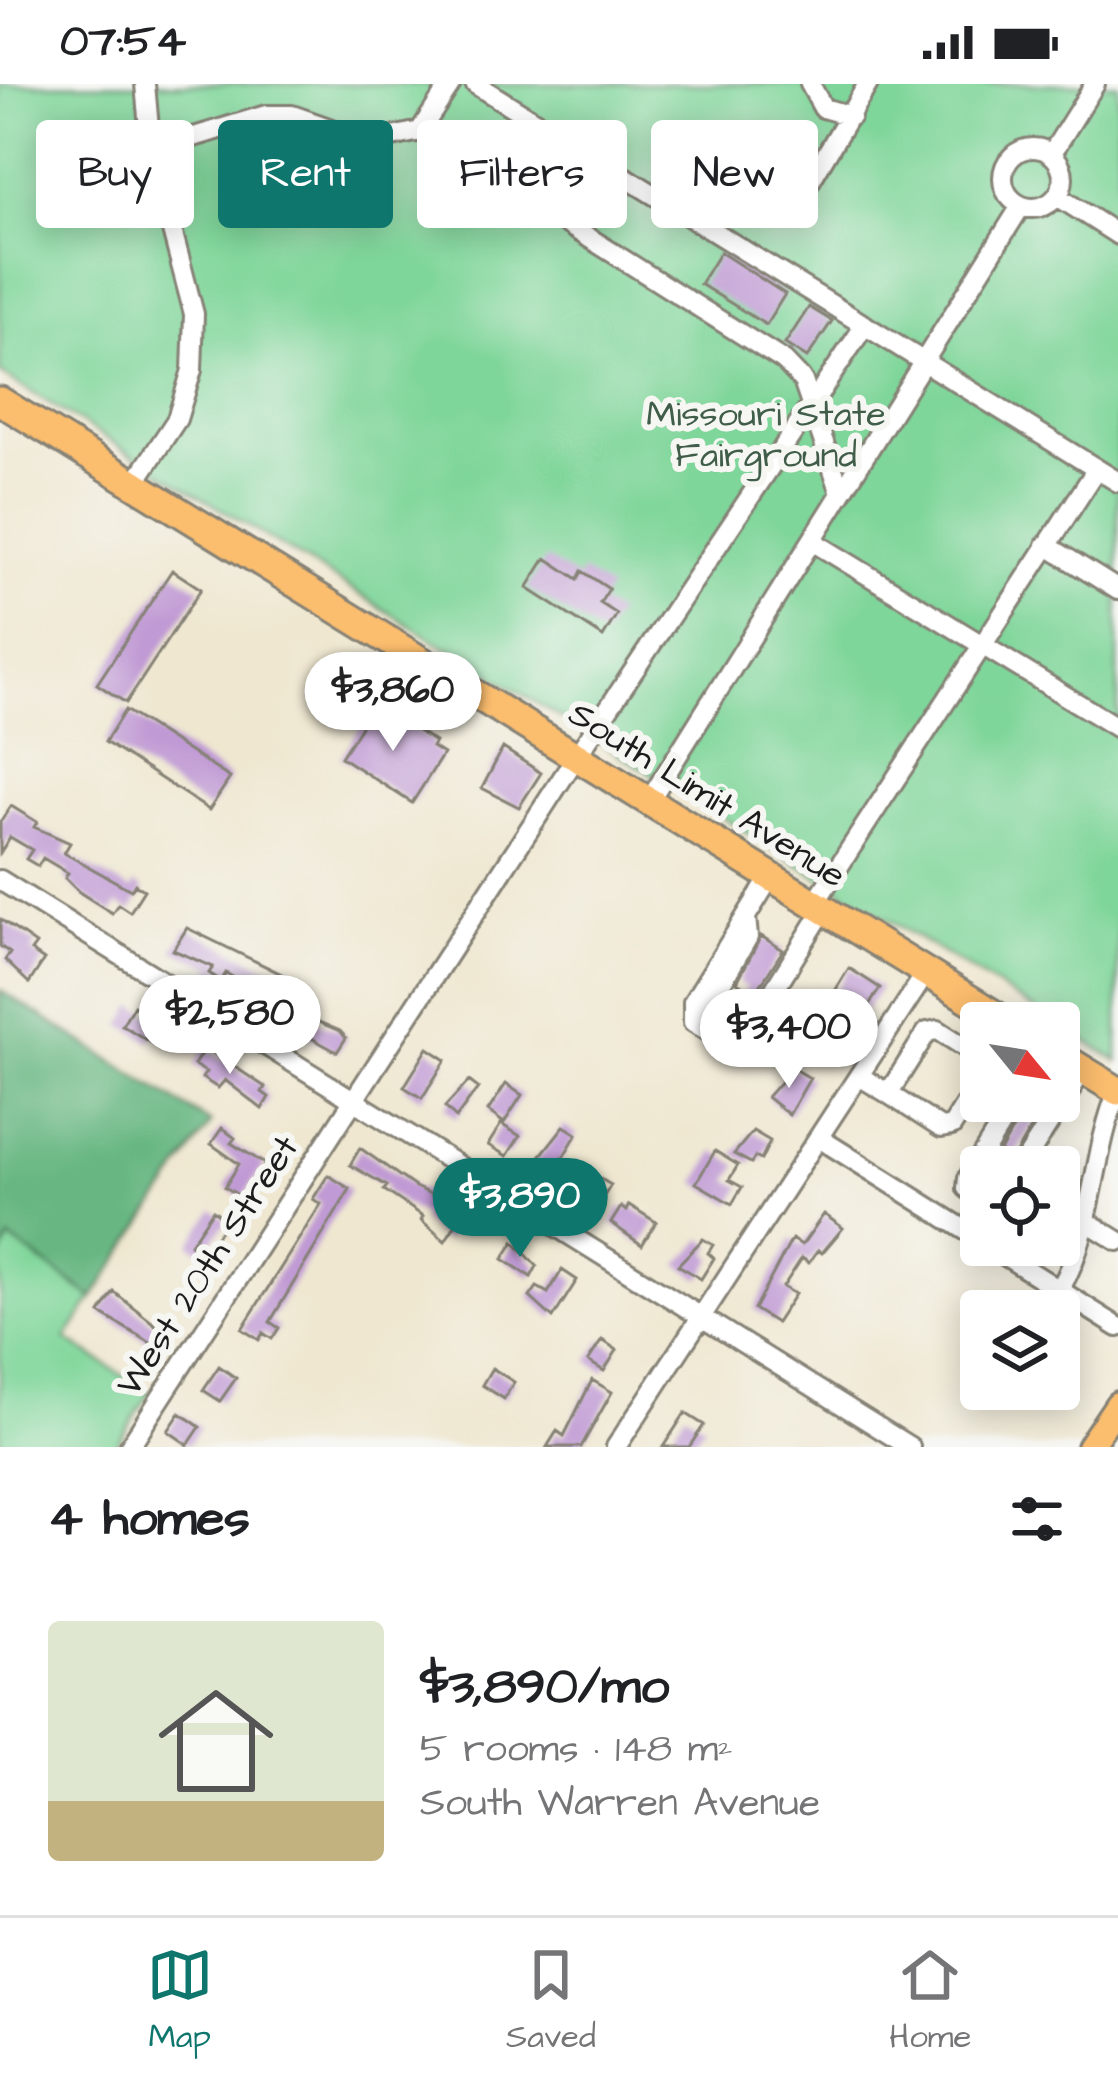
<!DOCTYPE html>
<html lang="en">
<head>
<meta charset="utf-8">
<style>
	:root { --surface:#fff; --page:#f2f2f2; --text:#202124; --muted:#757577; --line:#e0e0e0; --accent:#0f766e }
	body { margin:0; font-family:"Architects Daughter",sans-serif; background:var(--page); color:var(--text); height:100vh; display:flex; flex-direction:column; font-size:45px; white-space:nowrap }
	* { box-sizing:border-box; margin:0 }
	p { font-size:39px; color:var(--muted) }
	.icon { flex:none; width:66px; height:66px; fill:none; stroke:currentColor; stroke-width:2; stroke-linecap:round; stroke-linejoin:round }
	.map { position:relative; height:1363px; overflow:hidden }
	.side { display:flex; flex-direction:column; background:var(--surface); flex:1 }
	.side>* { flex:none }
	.banner { position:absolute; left:36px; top:36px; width:1047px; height:108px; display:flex; gap:24px }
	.needle { width:78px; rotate:120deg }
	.controls { position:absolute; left:960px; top:918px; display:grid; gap:24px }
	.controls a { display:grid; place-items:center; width:120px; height:120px; border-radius:12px; background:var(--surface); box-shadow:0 6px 30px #0003; font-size:60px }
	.price { position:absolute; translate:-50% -102px; padding:0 27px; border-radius:42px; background:#fff; color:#222; font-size:39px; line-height:78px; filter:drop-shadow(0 3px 6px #0008) }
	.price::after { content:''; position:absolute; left:50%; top:72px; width:36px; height:27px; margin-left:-18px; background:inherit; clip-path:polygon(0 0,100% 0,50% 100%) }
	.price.active { background:var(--accent); color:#fff }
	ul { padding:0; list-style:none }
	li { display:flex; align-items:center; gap:36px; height:300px; padding:0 48px }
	li span { display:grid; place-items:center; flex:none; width:336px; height:240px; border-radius:12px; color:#555 }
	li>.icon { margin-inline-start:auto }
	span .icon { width:144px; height:144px; fill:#fffc; stroke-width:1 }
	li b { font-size:51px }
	h2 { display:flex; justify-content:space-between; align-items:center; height:144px; padding:0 48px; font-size:51px }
	.pill { padding:0 42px; border-radius:12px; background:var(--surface); box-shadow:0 6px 30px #0003; font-size:42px; line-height:108px }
	.pill.active { background:var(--accent); color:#fff }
	.status { display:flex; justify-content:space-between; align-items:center; height:84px; padding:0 60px; background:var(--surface); direction:ltr }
	.status svg { height:33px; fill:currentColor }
	.tab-bar { display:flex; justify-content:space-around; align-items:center; height:168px; border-top:3px solid var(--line); background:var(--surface); font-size:33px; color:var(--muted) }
	.tab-bar a { display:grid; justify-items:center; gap:6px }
	.tab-bar .active { color:var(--accent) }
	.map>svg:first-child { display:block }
</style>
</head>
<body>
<div class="status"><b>07:54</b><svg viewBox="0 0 49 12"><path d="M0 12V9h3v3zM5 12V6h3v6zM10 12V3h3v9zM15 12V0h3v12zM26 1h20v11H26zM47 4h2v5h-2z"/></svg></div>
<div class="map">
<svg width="1118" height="1363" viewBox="0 0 1118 1363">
	<rect width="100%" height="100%" fill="#f6f6f2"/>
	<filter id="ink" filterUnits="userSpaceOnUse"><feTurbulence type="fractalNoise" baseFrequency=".00833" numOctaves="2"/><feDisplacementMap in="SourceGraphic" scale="24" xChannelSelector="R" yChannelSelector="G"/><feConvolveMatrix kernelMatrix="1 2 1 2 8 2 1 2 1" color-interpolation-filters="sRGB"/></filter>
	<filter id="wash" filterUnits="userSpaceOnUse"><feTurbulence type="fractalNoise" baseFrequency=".004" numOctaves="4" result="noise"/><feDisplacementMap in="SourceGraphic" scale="48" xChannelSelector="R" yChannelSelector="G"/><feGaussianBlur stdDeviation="2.7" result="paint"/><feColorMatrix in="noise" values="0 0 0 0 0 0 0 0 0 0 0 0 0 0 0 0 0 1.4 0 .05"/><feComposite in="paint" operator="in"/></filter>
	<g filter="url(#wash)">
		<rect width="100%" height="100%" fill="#efe7d0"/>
		<path fill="#7fd69a" stroke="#4e795b" stroke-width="3" d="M0 0H1118V977L0 289Z
			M9 1154 93 1214 66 1255 150 1309 115 1363H0V1174Z"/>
		<path fill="#67b782" stroke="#426a4f" stroke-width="3" d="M0 906 211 1039 93 1214 10 1155 0 1174Z"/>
		<g id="blocks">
			<path fill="#c09ad4" d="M579 80 596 91 579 118 562 108Z
				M720 168 785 210 766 241 700 200Z
				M809 223 832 237 807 274 785 260Z
				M546 474 578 495 582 487 609 505 600 519 617 530 603 553 527 504Z
				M172 486 201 505 126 619 97 600Z
				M372 625 380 631 383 625 435 658 432 663 443 670 412 719 341 673Z
				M125 626 230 694 209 726 105 658Z
				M503 664 541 689 519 723 482 704Z
				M11 722 37 738 34 743 70 759 64 769 131 806 135 800 144 806 130 828 118 820 112 829 79 808 65 794 68 789 43 774 38 782 26 775 32 766 10 753 0 769V738Z
				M0 835 36 860 31 867 44 876 29 899 5 876 10 869 0 862Z
				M187 844 300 899 286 928 275 920 270 928 245 912 250 904 226 889 221 897 209 889 213 883 173 866Z
				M761 852 783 866 750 918 741 912 746 904 737 898Z
				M849 884 880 904 866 926 835 907Z
				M134 921 162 938 150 958 122 941Z
				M302 931 340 947 346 954 337 968 293 944Z
				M205 963 265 1003 262 1008 269 1013 262 1025 225 996 218 1004 202 994 206 988 194 981Z
				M428 964 446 976 422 1014 404 1003Z
				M793 984 810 994 789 1031 767 1013Z
				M469 997 478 1004 456 1034 445 1023Z
				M506 1000 522 1011 504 1039 488 1027Z
				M1029 1017 1042 1025 1008 1083H991Z
				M501 1040 520 1052 507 1072 488 1061Z
				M564 1042 577 1050 548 1098 529 1086Z
				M222 1044 235 1054 231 1059 265 1080 243 1114 225 1103 239 1080 211 1060Z
				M753 1047 770 1057 761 1076 755 1073 751 1079 734 1070Z
				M360 1064 415 1103 455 1121 449 1131 458 1137 445 1157 421 1136 423 1132 384 1106 387 1102 350 1081Z
				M715 1067 738 1081 729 1096 742 1103 732 1120 696 1099Z
				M328 1091 350 1105 270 1238 279 1244 272 1255 263 1249 259 1256 242 1245 321 1120 313 1115Z
				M594 1091 611 1101 594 1128 577 1118Z
				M629 1121 656 1138 642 1161 611 1139 621 1123 626 1127Z
				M213 1126 227 1136 204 1170 190 1160Z
				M824 1130 843 1144 822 1169 818 1166 809 1179 802 1174 783 1203 795 1210 776 1239 754 1225 792 1155 802 1161Z
				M703 1155 713 1161 708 1169 714 1174 701 1195 678 1181Z
				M514 1158 537 1182 531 1193 503 1175Z
				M562 1186 577 1196 553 1234 530 1213 537 1203 548 1209Z
				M114 1208 162 1246 156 1262 100 1229Z
				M602 1256 617 1266 604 1287 588 1277Z
				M219 1282 236 1294 220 1317 203 1306Z
				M492 1284 514 1298 504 1315 482 1301Z
				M592 1296 612 1308 581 1363H547L557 1347 564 1352Z
				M180 1329 200 1343 188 1361 168 1347Z
				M685 1329 704 1341 689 1363H663Z"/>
		</g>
	</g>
	<g filter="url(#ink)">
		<use href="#blocks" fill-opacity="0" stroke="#868276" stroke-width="3"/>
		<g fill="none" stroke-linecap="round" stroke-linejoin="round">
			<g stroke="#868276" stroke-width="24">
				<path id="minor" d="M475 0 1118 398
					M810 0 823 24 851 32
					M420 47 451 0
					M1003 94a30 30 0 1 1 60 0a30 30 0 1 1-60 0Z
					M151 66 266 31H292L369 58 420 47 784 277 803 297 841 409
					M1052 69 1095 0
					M1057 112 1118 151
					M796 121 868 0
					M134 400 177 335 192 286 194 230 151 66 145 0
					M812 457 1118 644
					M1046 461 1118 506
					M649 717 1021 122
					M771 792 693 918V938L726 958 743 956 824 825
					M0 796 910 1363
					M815 819 1095 388
					M715 941 704 929 748 853 746 833
					M859 992 884 1007 893 1002 927 948 938 946 969 966 981 946
					M884 1007 941 1044 952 1042 981 995
					M819 1054 981 1156
					M1021 1083 1083 986
					M981 1115 967 1104 968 1094 1015 1017
					M1084 1136 1118 1157
					M988 1161 1118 1243
					M1059 1206C1093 1152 1092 1070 1118 1007
					M129 1363 576 673 865 241
					M616 1363 926 889"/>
			</g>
			<g stroke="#868276" stroke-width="30">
				<path id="major" d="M1089 1363 1118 1320"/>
			</g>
			<g stroke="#868276" stroke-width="33">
				<path id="highway" d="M0 317 1008 939
					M1059 971 1118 1007"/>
			</g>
			<use href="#minor" stroke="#fff" stroke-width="18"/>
			<use href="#major" stroke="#fbbd6e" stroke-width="24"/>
			<use href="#highway" stroke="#fbbd6e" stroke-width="27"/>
		</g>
	</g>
	<g text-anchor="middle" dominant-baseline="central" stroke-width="12" stroke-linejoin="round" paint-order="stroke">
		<g font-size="36" fill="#3f5d48" stroke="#f6f6f2">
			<text x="766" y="330">Missouri State<tspan x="766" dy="41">Fairground</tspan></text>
		</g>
		<g font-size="36" fill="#1c1c1c" stroke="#f6f6f2">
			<text transform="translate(707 711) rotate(32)">South Limit Avenue</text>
			<text transform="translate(208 1182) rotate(-57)">West 20th Street</text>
		</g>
	</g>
</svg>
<div class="controls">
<a><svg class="needle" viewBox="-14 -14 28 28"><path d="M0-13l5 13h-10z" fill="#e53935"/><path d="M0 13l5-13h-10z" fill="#757577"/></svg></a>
<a><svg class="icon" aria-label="locate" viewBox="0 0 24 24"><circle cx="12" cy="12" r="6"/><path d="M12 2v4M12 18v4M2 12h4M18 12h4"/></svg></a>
<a><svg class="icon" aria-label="layers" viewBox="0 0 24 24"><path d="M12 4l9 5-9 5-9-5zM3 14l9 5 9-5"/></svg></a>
</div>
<b class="price" style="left:393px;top:670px">$3,860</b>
<b class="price" style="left:230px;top:993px">$2,580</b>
<b class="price" style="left:789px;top:1007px">$3,400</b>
<b class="price active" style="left:520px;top:1176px">$3,890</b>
<div class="banner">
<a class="pill">Buy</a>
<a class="pill active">Rent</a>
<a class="pill">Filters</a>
<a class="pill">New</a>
</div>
</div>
<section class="side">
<h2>4 homes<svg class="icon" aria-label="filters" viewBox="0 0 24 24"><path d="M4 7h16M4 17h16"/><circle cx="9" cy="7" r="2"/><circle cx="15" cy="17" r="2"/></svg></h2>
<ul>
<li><span style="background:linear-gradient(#dfe7d0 75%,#c2b280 0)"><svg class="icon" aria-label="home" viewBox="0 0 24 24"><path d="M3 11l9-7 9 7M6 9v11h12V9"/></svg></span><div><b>$3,890/mo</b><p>5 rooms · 148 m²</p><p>South Warren Avenue</p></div></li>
</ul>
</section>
<nav class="tab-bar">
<a class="active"><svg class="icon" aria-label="map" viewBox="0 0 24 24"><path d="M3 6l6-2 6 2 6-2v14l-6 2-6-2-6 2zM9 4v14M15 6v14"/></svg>Map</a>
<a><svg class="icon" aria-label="saved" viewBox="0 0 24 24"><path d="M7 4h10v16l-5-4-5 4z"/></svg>Saved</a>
<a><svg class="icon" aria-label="home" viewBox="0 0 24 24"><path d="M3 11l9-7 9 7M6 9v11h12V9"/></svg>Home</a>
</nav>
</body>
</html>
